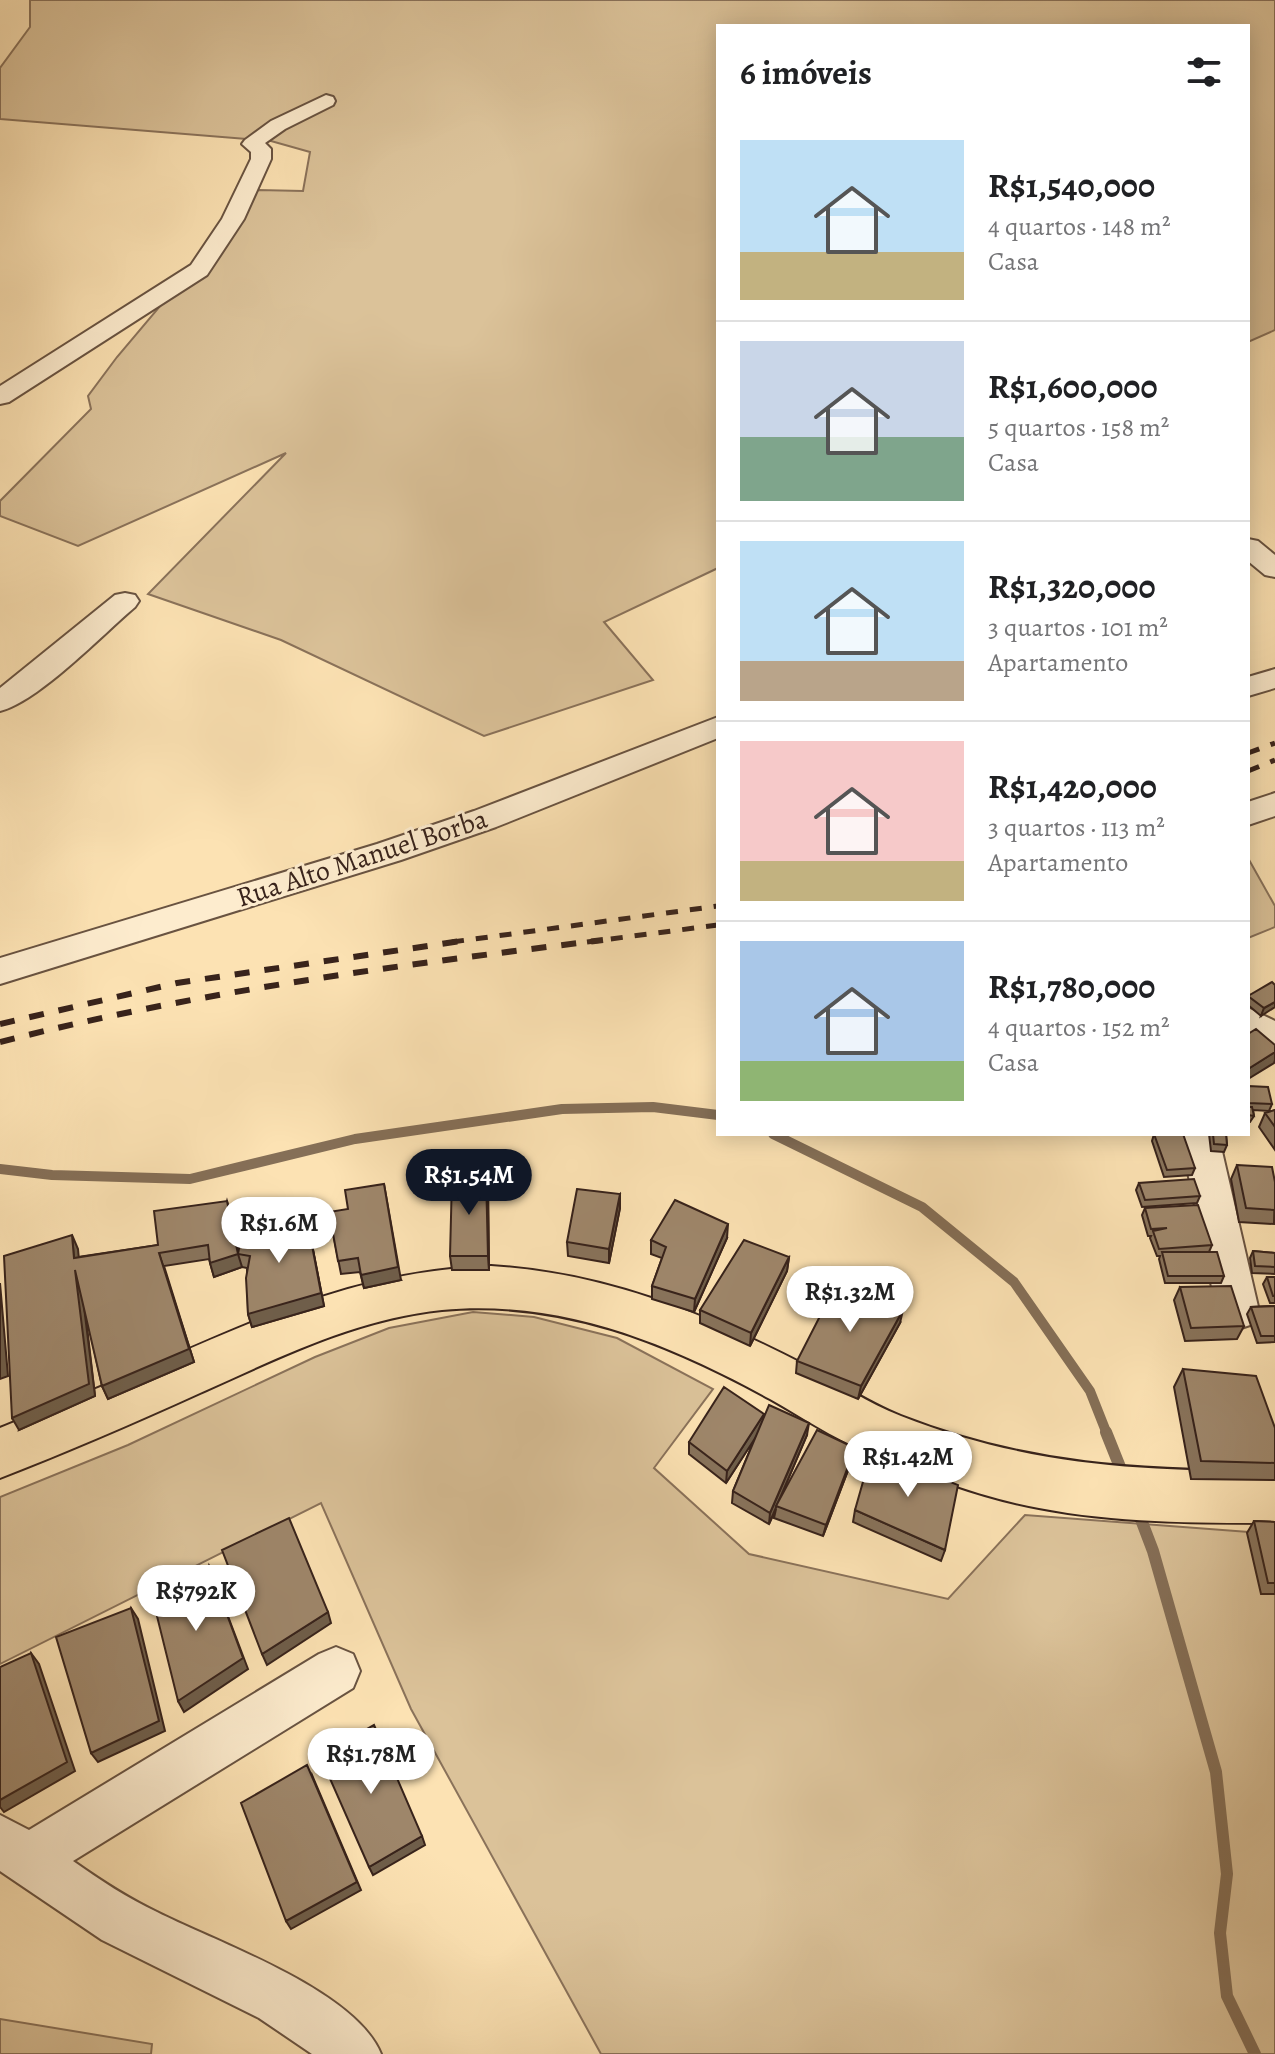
<!DOCTYPE html>
<html lang="pt">
<head>
<meta charset="utf-8">
<style>
	:root { --surface:#fff; --page:#f6f6f6; --text:#202124; --muted:#757577; --line:#e0e0e0; --accent:#111827 }
	body { margin:0; font-family:Alegreya,serif; background:var(--page); color:var(--text); height:100vh; display:flex; flex-direction:column; font-size:30px; white-space:nowrap }
	* { box-sizing:border-box; margin:0 }
	p { font-size:26px; color:var(--muted) }
	.icon { flex:none; width:44px; height:44px; fill:none; stroke:currentColor; stroke-width:2; stroke-linecap:round; stroke-linejoin:round }
	.map { position:relative; flex:1; overflow:hidden }
	.details { position:absolute; left:716px; top:24px; width:534px; height:1112px; display:flex; flex-direction:column; background:var(--surface); border-radius:0px; box-shadow:0 4px 20px #0003 }
	.details>* { flex:none }
	.price { position:absolute; translate:-50% -68px; padding:0 18px; border-radius:28px; background:#fff; color:#222; font-size:26px; line-height:52px; filter:drop-shadow(0 2px 4px #0008) }
	.price::after { content:''; position:absolute; left:50%; top:48px; width:24px; height:18px; margin-left:-12px; background:inherit; clip-path:polygon(0 0,100% 0,50% 100%) }
	.price.active { background:var(--accent); color:#fff }
	ul { padding:0; list-style:none }
	li { display:flex; align-items:center; gap:24px; height:200px; padding:0 24px }
	li+li { border-top:2px solid var(--line) }
	li span { display:grid; place-items:center; flex:none; width:224px; height:160px; border-radius:0px; color:#555 }
	li>.icon { margin-inline-start:auto }
	span .icon { width:96px; height:96px; fill:#fffc; stroke-width:1 }
	li b { font-size:34px }
	h2 { display:flex; justify-content:space-between; align-items:center; height:96px; padding:0 24px; font-size:34px }
	.map>svg:first-child { display:block }
</style>
</head>
<body>
<div class="map">
<svg width="1275" height="2054" viewBox="0 0 1275 2054">
	<rect width="100%" height="100%" fill="#fce2b3"/>
	<filter id="stains"><feTurbulence type="fractalNoise" baseFrequency=".0025" numOctaves="4"/><feColorMatrix values="0 0 0 0 .2 0 0 0 0 .09 0 0 0 0 .02 0 0 0 .5 -.17"/></filter>
	<radialGradient id="worn" r=".72"><stop offset=".6" stop-color="#630" stop-opacity="0"/><stop offset="1" stop-color="#630" stop-opacity=".3"/></radialGradient>
	<path fill="#dbc299" stroke="#8a725a" stroke-width="2" d="M30 0H1275V330L1248 342V26H718V568L604 622 653 680 484 736 281 640 148 594 286 453 78 546 0 516V501L91 409 88 396 117 357 258 190 303 191 310 152 271 141 0 119V68L30 27Z
		M1248 858 1275 906V927L1248 938Z
		M473 1312 534 1317 617 1338 713 1389 654 1468 749 1554 948 1599 1025 1515 1275 1534V2054H601L411 1709 321 1503 0 1664V1497L128 1445 315 1357 389 1328Z
		M0 2019 152 2044 151 2054H0Z"/>
	<g fill="none" stroke-linecap="round" stroke-linejoin="round">
		<path stroke="#856f57" stroke-width="10" d="M773 1134 922 1207 1014 1282 1090 1391 1107 1434
			M0 1169 52 1175 190 1179 355 1139 562 1109 653 1107 718 1115"/>
		<path stroke="#856f57" stroke-width="12" d="M1106 1432 1124 1477
			M1137 1509 1153 1551 1216 1772 1227 1874 1220 1933 1227 1996 1255 2054"/>
		<g stroke="#695341" stroke-width="4">
			<path id="minor" d="M326 95 333 97 335 101 333 105 285 129 265 143 271 149V159L244 219 207 275 9 402 0 404V386L191 265 222 219 251 159V152L242 144 245 140 271 121Z
				M1248 539 1258 541 1275 555V577L1265 575 1248 561Z
				M125 593 135 595 139 601 135 607C103 634 38 702 0 711V688L115 595Z
				M1275 669V688L1248 696V677Z
				M718 717V738L496 827 401 860 0 984V958L377 844 474 811Z
				M1275 793V816L1248 825V802Z
				M1248 1008 1275 1021V1053L1248 1040Z
				M1180 1134H1218L1259 1311 1253 1324 1238 1329 1223 1324 1217 1311Z
				M336 1647 353 1654 360 1671 353 1688 73 1861C100 1880 127 1898 157 1912 218 1943 355 1990 381 2054H312L259 2018 102 1940 0 1871V1815L29 1830 319 1654Z"/>
		</g>
		<g stroke="#38231b" stroke-width="4">
			<path id="primary" d="M491 1266C606 1273 704 1313 805 1365 838 1382 867 1403 901 1416 1029 1466 1140 1471 1275 1471V1523C1196 1523 1116 1523 1039 1508 979 1497 921 1474 865 1451 831 1437 802 1417 770 1399 668 1343 561 1299 442 1310 355 1319 278 1358 200 1393 134 1423 67 1452 0 1478V1428C55 1405 110 1384 164 1360 276 1311 367 1271 491 1266Z"/>
		</g>
		<use href="#minor" fill="#fdecce" fill-rule="evenodd"/>
		<use href="#primary" fill="#fce2b3" fill-rule="evenodd"/>
		<path stroke="#38231b" stroke-width="5" stroke-dasharray="12 12" stroke-linecap="butt" d="M1248 753 1275 743
			M1248 771 1275 760
			M452 942 718 906
			M587 942 718 925"/>
		<path stroke="#38231b" stroke-width="6" stroke-dasharray="15 15" stroke-linecap="butt" d="M0 1024 177 983 468 940
			M0 1042C199 991 400 965 603 940"/>
	</g>
	<path fill="#88735b" stroke="#38231b" stroke-width="2" d="M1275 985 1261 1016 1248 1005V996Z
		M1248 1086 1272 1104 1269 1111 1253 1110 1254 1116 1250 1122H1248Z
		M1275 1110V1150L1259 1127 1265 1113Z
		M1154 1134 1195 1168 1192 1175 1164 1177 1152 1141Z
		M1209 1134H1226L1227 1145 1224 1152 1211 1151Z
		M1237 1165 1275 1182 1274 1224 1239 1222 1231 1179Z
		M1139 1183 1200 1196 1197 1203 1142 1207 1136 1190Z
		M488 1188 489 1270H452L450 1256Z
		M620 1194V1208L609 1263 568 1256 567 1242Z
		M1145 1208 1212 1245 1209 1252 1224 1276 1221 1283H1165L1159 1259 1160 1256H1157L1150 1238 1151 1236H1148L1142 1215Z
		M329 1212 401 1280 364 1288 360 1272 341 1274Z
		M231 1215 238 1250 307 1219 324 1306 252 1327 248 1314 247 1268 242 1267 214 1277 209 1259 164 1266 194 1362 108 1399 102 1386 85 1309 95 1396 19 1430 78 1249V1257L158 1245Z
		M727 1238 694 1312 652 1299V1286L662 1258 651 1254V1240Z
		M1253 1251 1275 1253V1274L1252 1273 1250 1258Z
		M789 1257 787 1271 750 1346 700 1323V1310Z
		M1267 1277H1275V1303H1270L1263 1284Z
		M1180 1287 1244 1326 1237 1339 1185 1341 1174 1300Z
		M1275 1306V1342L1257 1343 1247 1314 1251 1307Z
		M900 1323 858 1399 796 1373 797 1361Z
		M1183 1369 1275 1428V1480L1191 1479 1174 1387Z
		M764 1414 807 1435 779 1500 852 1460 823 1536 774 1518 776 1509 769 1524 732 1503 733 1491 755 1438 726 1483 689 1454V1442Z
		M855 1510 945 1550 941 1561 853 1522Z
		M1254 1521 1275 1522V1594H1261L1247 1533Z"/>
	<path fill="#6f5e4a" stroke="#38231b" stroke-width="2" d="M1275 1002V1007L1261 1016 1264 1008Z
		M1275 1052V1060L1274 1063 1248 1079V1069Z
		M486 1175 488 1188 489 1270 488 1256Z
		M384 1184 401 1280 364 1288 361 1275Z
		M620 1194V1208L609 1263V1249Z
		M227 1201 231 1215 239 1254H238L242 1267 214 1277 210 1263Z
		M307 1219 324 1306 252 1327 248 1314Z
		M728 1224 727 1238 694 1312 695 1299Z
		M72 1235 78 1249 80 1271 74 1258Z
		M159 1253 194 1362 108 1399 102 1386Z
		M789 1257 787 1271 750 1346 751 1333Z
		M75 1270 81 1283 95 1396 19 1430 12 1418Z
		M0 1283 8 1376 0 1379Z
		M903 1310 900 1323 858 1399 861 1386Z
		M764 1414 763 1426 726 1483 727 1471Z
		M809 1423 807 1435 769 1524 770 1513Z
		M855 1448 852 1460 823 1536 826 1525Z
		M209 1566 248 1669 184 1712 178 1701Z
		M131 1608 138 1619 165 1731 98 1762 91 1753Z
		M328 1612 331 1623 267 1665 262 1654Z
		M31 1653 39 1664 75 1771 4 1812 0 1807V1800Z
		M312 1775 361 1890 291 1929 286 1921Z
		M422 1836 425 1845 373 1875 369 1867Z"/>
	<path fill="#9e866a" stroke="#38231b" stroke-width="2" d="M1272 982 1275 985V1002L1264 1008 1248 996Z
		M1256 1029 1275 1045V1052L1248 1069V1034Z
		M1248 1086 1268 1087 1272 1104 1248 1103Z
		M1248 1107H1252L1254 1116 1248 1115Z
		M1275 1110V1127L1265 1113Z
		M1154 1134H1183L1195 1168 1167 1170Z
		M1213 1134H1226L1227 1145 1214 1144Z
		M1237 1165 1272 1167 1275 1182V1210L1246 1208Z
		M486 1175 488 1256H450L452 1178Z
		M1194 1179 1200 1196 1145 1200 1139 1183Z
		M384 1184 398 1267 361 1275 358 1258 338 1261 329 1212 348 1209 345 1190Z
		M577 1189 620 1194 609 1249 567 1242Z
		M675 1200 728 1224 695 1299 652 1286 666 1247 651 1240Z
		M227 1201 238 1254 210 1263 208 1245 159 1253 189 1349 102 1386 75 1270 89 1384 12 1418 4 1256 72 1235 74 1258 158 1245 154 1211Z
		M1198 1205 1212 1245 1159 1249 1153 1231 1167 1228 1151 1229 1145 1208Z
		M307 1219 321 1293 248 1314 246 1278 250 1256 238 1254 242 1231Z
		M744 1240 789 1257 751 1333 700 1310Z
		M1253 1251 1275 1253V1267L1255 1266Z
		M1162 1252H1217L1224 1276H1168Z
		M1267 1277H1275V1296H1273Z
		M838 1281 903 1310 861 1386 797 1361Z
		M1231 1286 1244 1326 1191 1328 1180 1287Z
		M1275 1306V1336H1261L1251 1307Z
		M1183 1369 1256 1376 1275 1428V1463L1201 1461Z
		M724 1387 764 1414 727 1471 689 1442Z
		M769 1405 809 1423 770 1513 733 1491Z
		M817 1430 855 1448 826 1525 776 1506Z
		M872 1450 958 1485 945 1550 855 1510Z
		M289 1518 328 1612 262 1654 222 1550Z
		M1254 1521 1275 1522V1583H1268Z
		M209 1566 243 1658 178 1701 153 1600Z
		M131 1608 159 1721 91 1753 56 1637Z
		M31 1653 67 1762 0 1800V1667Z
		M374 1725 422 1836 369 1867 320 1756Z
		M307 1765 357 1882 286 1921 241 1803Z"/>
	<g text-anchor="middle" dominant-baseline="central" stroke-width="6" stroke-linejoin="round" paint-order="stroke">
		<g font-size="28" fill="#38231b" stroke="#fdecce">
			<text transform="translate(362 858) rotate(-18)">Rua Alto Manuel Borba</text>
		</g>
	</g>
	<rect width="100%" height="100%" filter="url(#stains)"/>
	<rect width="100%" height="100%" fill="url(#worn)"/>
</svg>
<b class="price active" style="left:469px;top:1217px">R$1.54M</b>
<b class="price" style="left:279px;top:1265px">R$1.6M</b>
<b class="price" style="left:850px;top:1334px">R$1.32M</b>
<b class="price" style="left:908px;top:1499px">R$1.42M</b>
<b class="price" style="left:196px;top:1633px">R$792K</b>
<b class="price" style="left:371px;top:1796px">R$1.78M</b>
<section class="details">
<h2>6 imóveis<svg class="icon" aria-label="filters" viewBox="0 0 24 24"><path d="M4 7h16M4 17h16"/><circle cx="9" cy="7" r="2"/><circle cx="15" cy="17" r="2"/></svg></h2>
<ul>
<li><span style="background:linear-gradient(#bfe0f5 70%,#c2b280 0)"><svg class="icon" aria-label="home" viewBox="0 0 24 24"><path d="M3 11l9-7 9 7M6 9v11h12V9"/></svg></span><div><b>R$1,540,000</b><p>4 quartos · 148 m²</p><p>Casa</p></div></li>
<li><span style="background:linear-gradient(#c9d6e8 60%,#7fa58c 0)"><svg class="icon" aria-label="home" viewBox="0 0 24 24"><path d="M3 11l9-7 9 7M6 9v11h12V9"/></svg></span><div><b>R$1,600,000</b><p>5 quartos · 158 m²</p><p>Casa</p></div></li>
<li><span style="background:linear-gradient(#bfe0f5 75%,#b9a48a 0)"><svg class="icon" aria-label="home" viewBox="0 0 24 24"><path d="M3 11l9-7 9 7M6 9v11h12V9"/></svg></span><div><b>R$1,320,000</b><p>3 quartos · 101 m²</p><p>Apartamento</p></div></li>
<li><span style="background:linear-gradient(#f6c9c9 75%,#c2b280 0)"><svg class="icon" aria-label="home" viewBox="0 0 24 24"><path d="M3 11l9-7 9 7M6 9v11h12V9"/></svg></span><div><b>R$1,420,000</b><p>3 quartos · 113 m²</p><p>Apartamento</p></div></li>
<li><span style="background:linear-gradient(#a9c7e8 75%,#8fb573 0)"><svg class="icon" aria-label="home" viewBox="0 0 24 24"><path d="M3 11l9-7 9 7M6 9v11h12V9"/></svg></span><div><b>R$1,780,000</b><p>4 quartos · 152 m²</p><p>Casa</p></div></li>
</ul>
</section>
</div>
</body>
</html>
